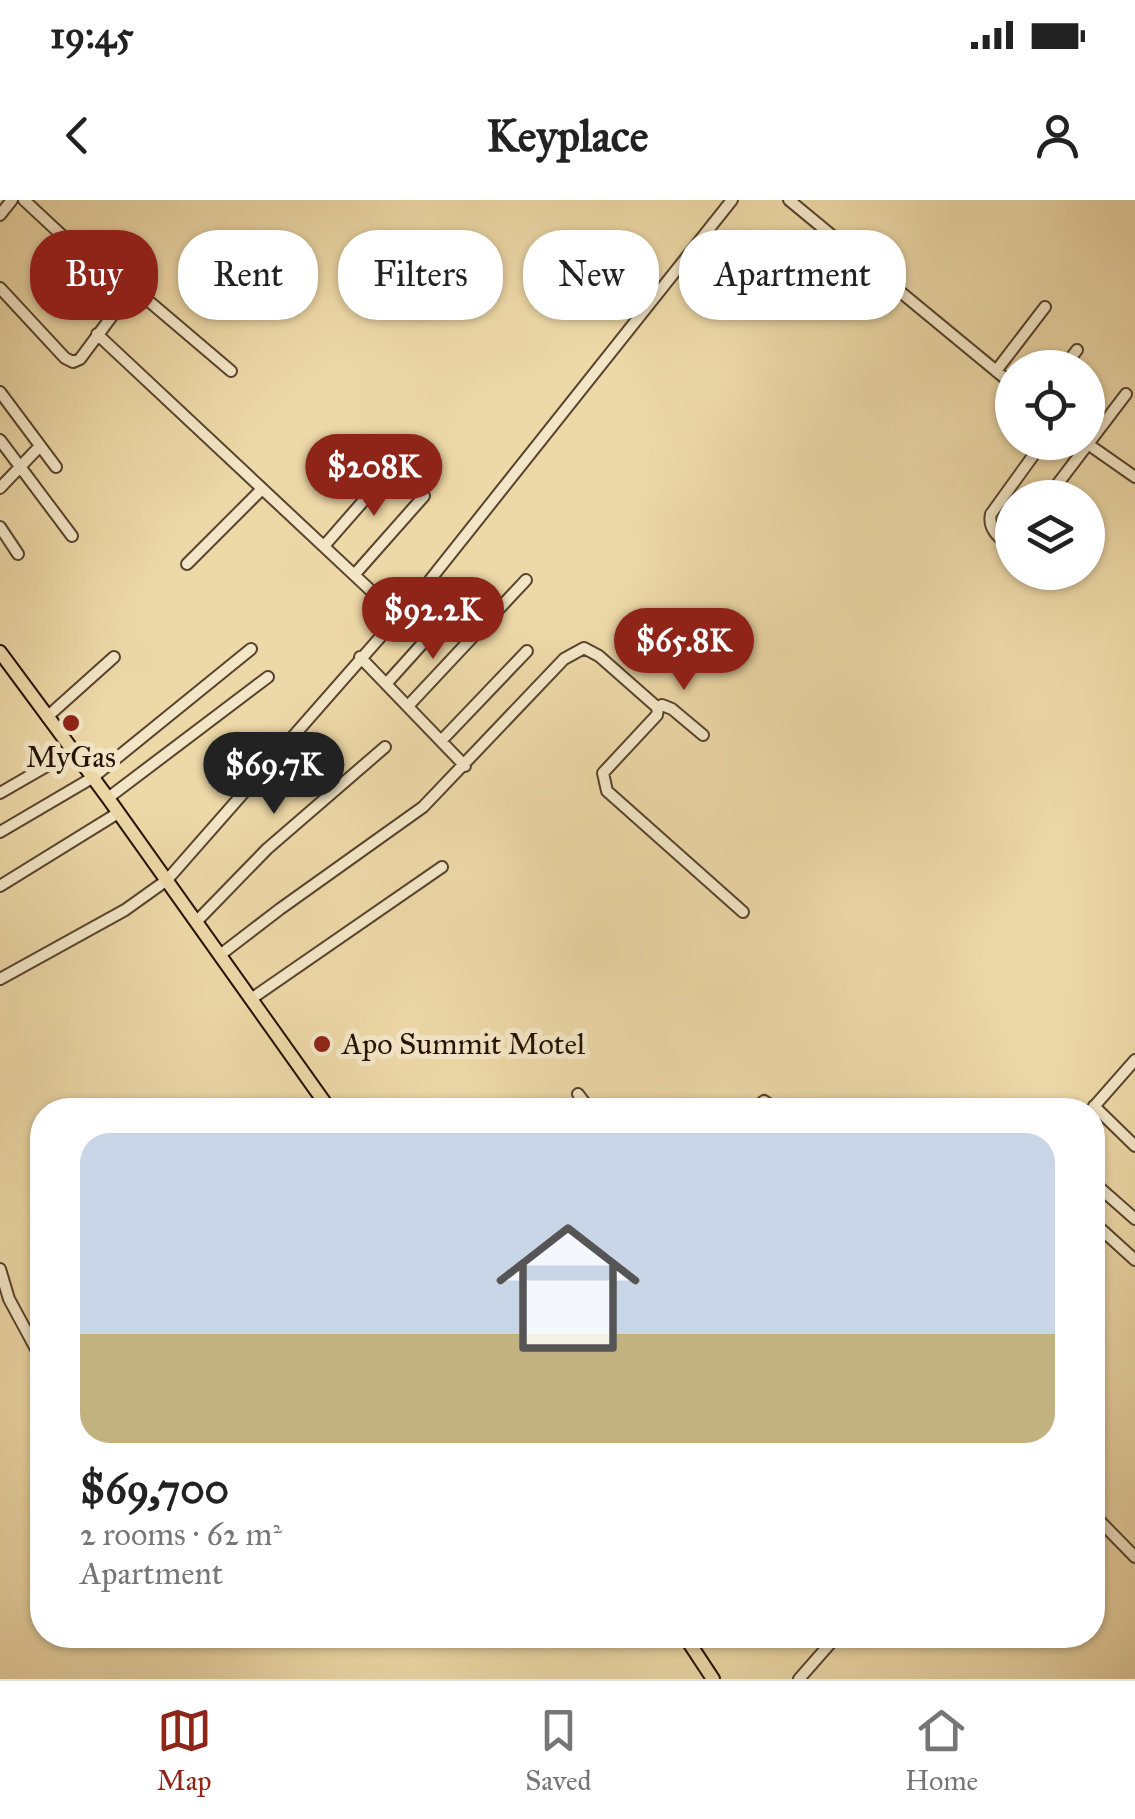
<!DOCTYPE html>
<html lang="en">
<head>
<meta charset="utf-8">
<style>
	:root { --surface:#fff; --page:#f2f2f2; --text:#222; --muted:#767676; --line:#e0e0e0; --accent:#8f2418 }
	body { margin:0; font-family:"IM FELL Great Primer",serif; background:var(--page); color:var(--text); height:100vh; display:flex; flex-direction:column; font-size:38px; white-space:nowrap }
	* { box-sizing:border-box; margin:0 }
	p { font-size:32px; color:var(--muted) }
	.icon { flex:none; width:55px; height:55px; fill:none; stroke:currentColor; stroke-width:2; stroke-linecap:round; stroke-linejoin:round }
	.map { position:relative; flex:1; overflow:hidden }
	.details { position:absolute; left:30px; top:898px; width:1075px; height:550px; display:flex; flex-direction:column; background:var(--surface); border-radius:40px; box-shadow:0 2px 8px #0004 }
	.details>* { flex:none }
	.top-card { position:absolute; left:30px; top:30px; width:1075px; height:90px; display:flex; gap:20px }
	.fabs { position:absolute; left:995px; top:150px; display:grid; gap:20px }
	.fabs a { display:grid; place-items:center; width:110px; height:110px; border-radius:50%; background:var(--surface); box-shadow:0 2px 8px #0004; font-size:50px }
	.price { position:absolute; translate:-50% -85px; padding:0 22px; border-radius:35px; background:var(--accent); color:#fff; font-size:32px; line-height:65px; filter:drop-shadow(0 2px 5px #0008) }
	.price::after { content:''; position:absolute; left:50%; top:60px; width:30px; height:22px; margin-left:-15px; background:inherit; clip-path:polygon(0 0,100% 0,50% 100%) }
	.price.active { background:#222; color:#fff }
	ul { padding:0; list-style:none }
	li { display:grid; align-content:center; gap:20px; height:530px; padding:0 50px }
	li+li { border-top:2px solid var(--line) }
	li span { display:grid; place-items:center; height:310px; border-radius:30px; color:#555 }
	li>.icon { margin-inline-start:auto }
	span .icon { width:180px; height:180px; fill:#fffc; stroke-width:1 }
	li b { font-size:42px }
	.pill { padding:0 35px; border-radius:40px; background:var(--surface); box-shadow:0 2px 8px #0004; font-size:35px; line-height:90px }
	.pill.active { background:var(--accent); color:#fff }
	.status { display:flex; justify-content:space-between; align-items:center; height:70px; padding:0 50px; background:var(--surface); direction:ltr }
	.status svg { height:28px; fill:currentColor }
	header { display:flex; justify-content:space-between; align-items:center; height:130px; padding:0 50px; background:var(--surface); font-size:45px; font-weight:700 }
	.tabs { display:flex; justify-content:space-around; align-items:center; height:140px; border-top:2px solid var(--line); background:var(--surface); font-size:28px; color:var(--muted) }
	.tabs a { display:grid; justify-items:center; gap:5px }
	.tabs .active { color:var(--accent) }
	.map>svg:first-child { display:block }
</style>
</head>
<body>
<div class="status"><b>19:45</b><svg viewBox="0 0 49 12"><path d="M0 12V9h3v3zM5 12V6h3v6zM10 12V3h3v9zM15 12V0h3v12zM26 1h20v11H26zM47 4h2v5h-2z"/></svg></div>
<header><svg class="icon" aria-label="back" viewBox="0 0 24 24"><path d="M15 5l-7 7 7 7"/></svg>Keyplace<svg class="icon" aria-label="person" viewBox="0 0 24 24"><circle cx="12" cy="8" r="4"/><path d="M4 21q1-7 8-7t8 7"/></svg></header>
<div class="map">
<svg width="1135" height="1479" viewBox="0 0 1135 1479">
	<rect width="100%" height="100%" fill="#edd8a7"/>
	<filter id="stains"><feTurbulence type="fractalNoise" baseFrequency=".002" numOctaves="4"/><feColorMatrix values="0 0 0 0 .2 0 0 0 0 .09 0 0 0 0 .02 0 0 0 .5 -.17"/></filter>
	<radialGradient id="worn" r=".72"><stop offset=".6" stop-color="#630" stop-opacity="0"/><stop offset="1" stop-color="#630" stop-opacity=".3"/></radialGradient>
	<g fill="none" stroke-linecap="round" stroke-linejoin="round">
		<g stroke="#57432e" stroke-width="14">
			<path id="minor" d="M24 0 127 96 137 95 151 103 231 171
				M789 0 1012 184
				M0 15 12 0
				M0 88 65 158 73 162 80 159 127 96
				M97 134 398 416
				M1063 168 1077 150
				M996 171 1045 107
				M0 192 56 267
				M0 240 72 336
				M1085 242 1135 277
				M0 288 40 246
				M1047 298 1126 194
				M0 327 18 354
				M1012 343H1007C997 337 988 327 991 314L1043 242
				M324 346 394 266
				M187 364 261 290
				M355 374 424 296
				M360 457 465 566
				M386 484 450 413
				M408 506 526 380
				M658 508 662 505 672 509 703 535
				M47 517 114 457
				M441 541 527 451
				M0 593 71 552
				M108 598 268 477
				M0 632 92 578 251 449
				M0 686 118 613
				M196 722 267 649 385 547
				M220 755 280 709 423 607 564 459 584 448 599 456 658 508 657 515 603 573 607 591 743 712
				M0 779 125 710 167 680 426 385 732 0
				M251 799 442 667
				M578 894 590 910
				M1094 906 1135 946
				M752 910 764 901 778 910
				M1091 910 1135 860
				M1092 981 1135 1019
				M1092 1021 1135 1060
				M0 1069 9 1099 42 1160
				M1092 1313 1135 1357
				M799 1479 835 1438"/>
		</g>
		<g stroke="#251106" stroke-width="16">
			<path id="major" d="M0 452 108 598 330 910
				M684 1435 713 1479"/>
		</g>
		<use href="#minor" stroke="#f3e6c6" stroke-width="10"/>
		<use href="#major" stroke="#edd8a7" stroke-width="12"/>
	</g>
	<g fill="#8f2418" stroke="#f3e6c6" stroke-width="4">
		<circle cx="71" cy="523" r="10"/>
		<circle cx="322" cy="844" r="10"/>
	</g>
	<g text-anchor="middle" dominant-baseline="central" stroke-width="10" stroke-linejoin="round" paint-order="stroke">
		<g font-size="30" fill="#251106" stroke="#f3e6c6">
			<text x="71" y="557">MyGas</text>
			<text x="342" y="844" text-anchor="start">Apo Summit Motel</text>
		</g>
	</g>
	<rect width="100%" height="100%" filter="url(#stains)"/>
	<rect width="100%" height="100%" fill="url(#worn)"/>
</svg>
<div class="fabs">
<a><svg class="icon" aria-label="locate" viewBox="0 0 24 24"><circle cx="12" cy="12" r="6"/><path d="M12 2v4M12 18v4M2 12h4M18 12h4"/></svg></a>
<a><svg class="icon" aria-label="layers" viewBox="0 0 24 24"><path d="M12 4l9 5-9 5-9-5zM3 14l9 5 9-5"/></svg></a>
</div>
<b class="price" style="left:374px;top:319px">$208K</b>
<b class="price" style="left:433px;top:462px">$92.2K</b>
<b class="price" style="left:684px;top:493px">$65.8K</b>
<b class="price active" style="left:274px;top:617px">$69.7K</b>
<div class="top-card">
<a class="pill active">Buy</a>
<a class="pill">Rent</a>
<a class="pill">Filters</a>
<a class="pill">New</a>
<a class="pill">Apartment</a>
</div>
<section class="details">
<ul>
<li><span style="background:linear-gradient(#c9d6e8 65%,#c2b280 0)"><svg class="icon" aria-label="home" viewBox="0 0 24 24"><path d="M3 11l9-7 9 7M6 9v11h12V9"/></svg></span><div><b>$69,700</b><p>2 rooms · 62 m²</p><p>Apartment</p></div></li>
</ul>
</section>
</div>
<nav class="tabs">
<a class="active"><svg class="icon" aria-label="map" viewBox="0 0 24 24"><path d="M3 6l6-2 6 2 6-2v14l-6 2-6-2-6 2zM9 4v14M15 6v14"/></svg>Map</a>
<a><svg class="icon" aria-label="saved" viewBox="0 0 24 24"><path d="M7 4h10v16l-5-4-5 4z"/></svg>Saved</a>
<a><svg class="icon" aria-label="home" viewBox="0 0 24 24"><path d="M3 11l9-7 9 7M6 9v11h12V9"/></svg>Home</a>
</nav>
</body>
</html>
